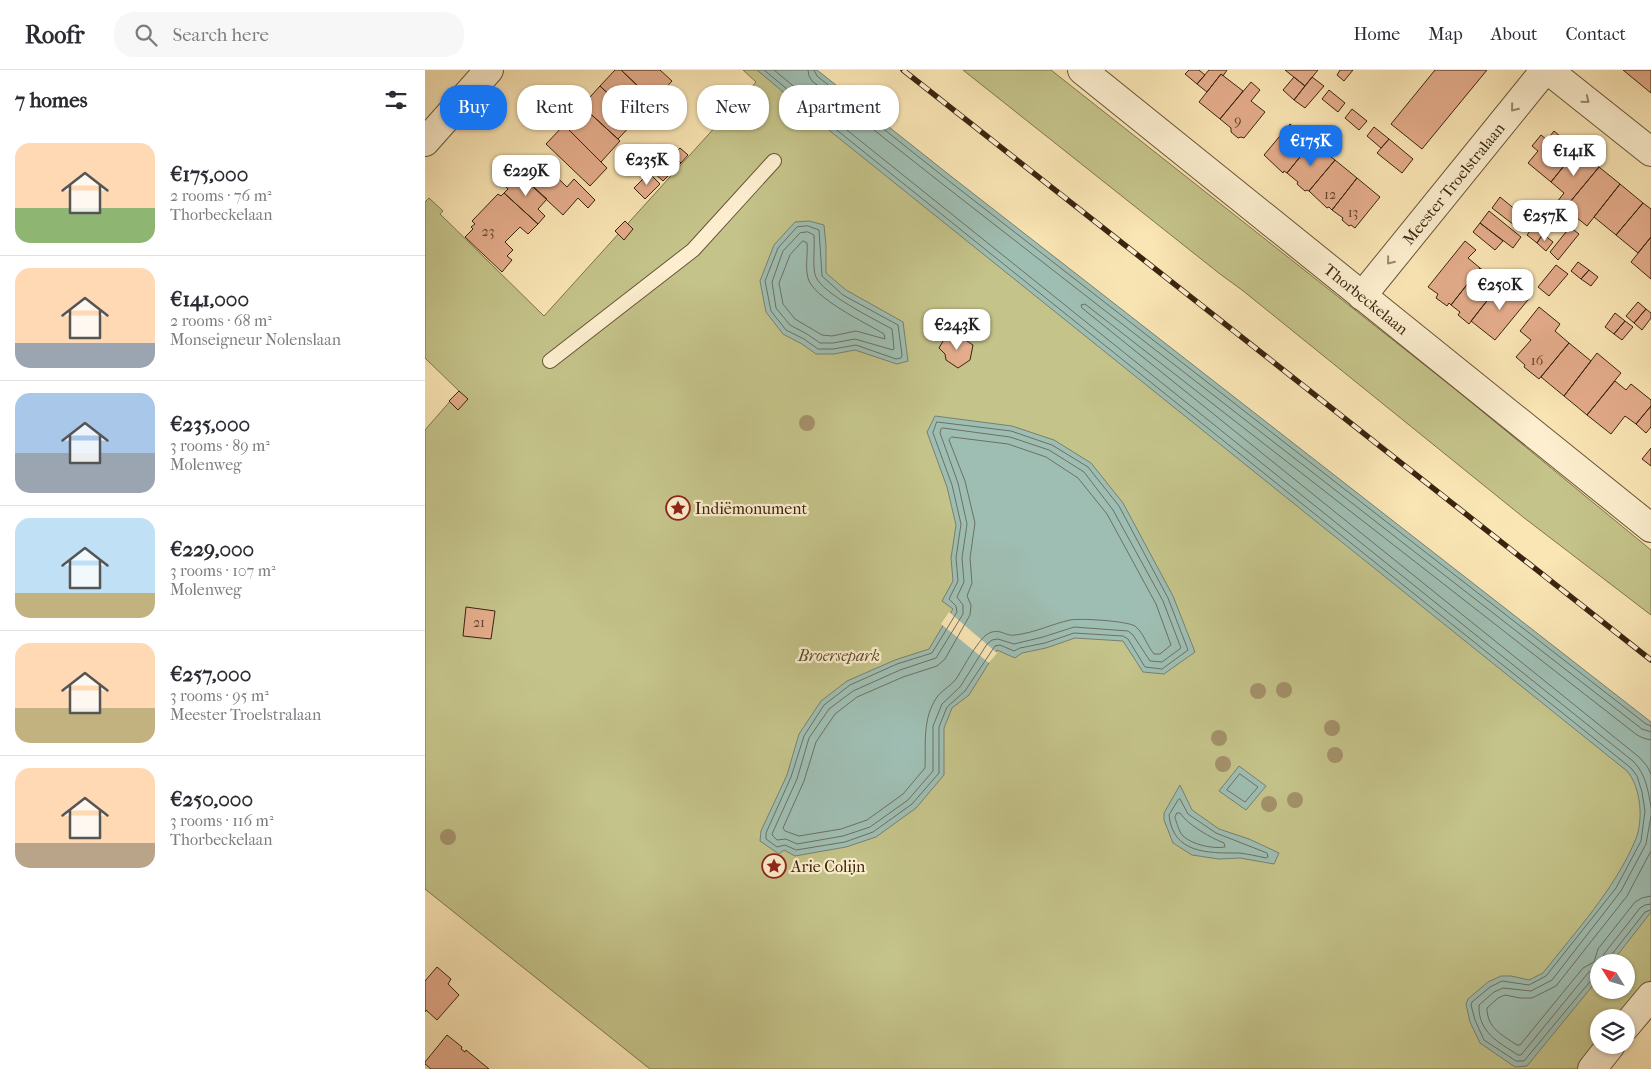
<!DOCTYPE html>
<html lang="en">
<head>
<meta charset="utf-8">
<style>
	:root { --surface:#fff; --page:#f7f7f7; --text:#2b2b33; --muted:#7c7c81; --line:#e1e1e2; --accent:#1a73e8 }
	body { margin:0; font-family:"IM FELL French Canon",serif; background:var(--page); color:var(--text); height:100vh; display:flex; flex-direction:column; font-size:19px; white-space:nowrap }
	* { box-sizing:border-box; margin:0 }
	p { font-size:16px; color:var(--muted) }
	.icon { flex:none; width:28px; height:28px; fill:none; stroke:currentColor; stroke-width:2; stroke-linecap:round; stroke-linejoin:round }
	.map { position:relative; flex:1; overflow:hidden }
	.sheet { display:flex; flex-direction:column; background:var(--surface); width:425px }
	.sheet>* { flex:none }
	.banner { position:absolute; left:15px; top:15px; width:475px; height:45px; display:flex; gap:10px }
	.needle { width:32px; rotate:307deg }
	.tools { position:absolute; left:1165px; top:884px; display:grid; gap:10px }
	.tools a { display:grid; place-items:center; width:45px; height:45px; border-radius:50%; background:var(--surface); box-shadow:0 1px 4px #0004; font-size:25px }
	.price { position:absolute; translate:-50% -42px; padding:0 11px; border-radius:10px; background:#fff; color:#222; font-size:16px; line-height:32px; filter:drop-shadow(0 1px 2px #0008) }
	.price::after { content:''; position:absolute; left:50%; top:30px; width:15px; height:11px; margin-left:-8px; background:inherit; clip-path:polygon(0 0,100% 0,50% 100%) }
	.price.selected { background:var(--accent); color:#fff }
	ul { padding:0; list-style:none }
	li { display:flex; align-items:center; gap:15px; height:125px; padding:0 15px }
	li+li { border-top:1px solid var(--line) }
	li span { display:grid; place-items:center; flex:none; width:140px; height:100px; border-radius:15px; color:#555 }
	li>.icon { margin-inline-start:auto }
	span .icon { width:60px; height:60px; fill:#fffc; stroke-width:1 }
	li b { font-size:21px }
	h2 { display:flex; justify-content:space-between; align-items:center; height:60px; padding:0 15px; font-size:21px }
	.chip { padding:0 18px; border-radius:20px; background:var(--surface); box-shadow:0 1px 4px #0004; font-size:18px; line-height:45px }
	.chip.selected { background:var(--accent); color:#fff }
	header { display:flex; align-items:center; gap:30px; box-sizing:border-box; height:70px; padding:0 25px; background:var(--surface); border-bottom:1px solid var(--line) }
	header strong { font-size:24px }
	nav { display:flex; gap:28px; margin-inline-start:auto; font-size:18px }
	.search { width:350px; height:45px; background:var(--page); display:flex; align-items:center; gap:12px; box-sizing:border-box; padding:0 18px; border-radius:20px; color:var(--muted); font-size:19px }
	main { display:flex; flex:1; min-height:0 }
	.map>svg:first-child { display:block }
</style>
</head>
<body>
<header>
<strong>Roofr</strong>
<div class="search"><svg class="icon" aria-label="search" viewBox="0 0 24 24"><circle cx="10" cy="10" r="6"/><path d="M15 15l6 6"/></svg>Search here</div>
<nav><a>Home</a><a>Map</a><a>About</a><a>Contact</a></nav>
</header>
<main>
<section class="sheet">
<h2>7 homes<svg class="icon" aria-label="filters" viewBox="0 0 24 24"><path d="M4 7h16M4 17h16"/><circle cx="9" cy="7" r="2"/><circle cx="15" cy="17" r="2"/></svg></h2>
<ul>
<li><span style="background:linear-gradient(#ffd9b3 65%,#8fb573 0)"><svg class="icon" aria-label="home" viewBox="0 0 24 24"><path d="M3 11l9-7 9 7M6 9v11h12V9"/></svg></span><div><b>€175,000</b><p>2 rooms · 76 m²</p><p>Thorbeckelaan</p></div></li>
<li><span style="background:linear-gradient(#ffd9b3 75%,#9aa5b1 0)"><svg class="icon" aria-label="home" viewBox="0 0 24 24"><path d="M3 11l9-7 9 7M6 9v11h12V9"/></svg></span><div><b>€141,000</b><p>2 rooms · 68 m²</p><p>Monseigneur Nolenslaan</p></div></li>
<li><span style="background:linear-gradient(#a9c7e8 60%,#9aa5b1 0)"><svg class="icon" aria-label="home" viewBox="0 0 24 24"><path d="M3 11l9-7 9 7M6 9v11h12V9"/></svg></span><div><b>€235,000</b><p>3 rooms · 89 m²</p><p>Molenweg</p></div></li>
<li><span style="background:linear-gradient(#bfe0f5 75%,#c2b280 0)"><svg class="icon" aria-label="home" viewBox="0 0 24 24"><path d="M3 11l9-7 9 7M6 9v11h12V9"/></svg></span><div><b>€229,000</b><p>3 rooms · 107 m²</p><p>Molenweg</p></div></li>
<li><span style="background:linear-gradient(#ffd9b3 65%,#c2b280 0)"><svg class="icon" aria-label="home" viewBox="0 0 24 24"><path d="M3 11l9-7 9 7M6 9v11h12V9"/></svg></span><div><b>€257,000</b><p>3 rooms · 95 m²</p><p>Meester Troelstralaan</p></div></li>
<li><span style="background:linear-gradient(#ffd9b3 75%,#b9a48a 0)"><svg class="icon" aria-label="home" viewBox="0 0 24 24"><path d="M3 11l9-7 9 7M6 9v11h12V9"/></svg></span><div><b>€250,000</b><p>3 rooms · 116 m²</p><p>Thorbeckelaan</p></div></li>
</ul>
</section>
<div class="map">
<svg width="1226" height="999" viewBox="0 0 1226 999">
	<rect width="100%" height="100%" fill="#fae5b4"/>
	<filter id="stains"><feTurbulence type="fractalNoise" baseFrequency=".004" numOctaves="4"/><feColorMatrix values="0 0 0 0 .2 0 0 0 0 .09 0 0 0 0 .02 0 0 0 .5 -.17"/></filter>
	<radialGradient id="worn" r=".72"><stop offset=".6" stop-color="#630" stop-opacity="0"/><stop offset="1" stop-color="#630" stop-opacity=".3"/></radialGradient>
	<path fill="#c4c389" stroke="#7f744c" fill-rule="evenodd" d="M318 0H332L1226 712V910L1196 947 1174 948V974L1153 999H225L0 819V360L34 321 0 288V132L4 128 18 141 15 144 119 246 331 12ZM1174 892H1201V920H1174Z
		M538 0H626L1030 319 1226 480V545L1098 447 817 220 795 204Z"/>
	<path fill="#9fbeb3" stroke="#778071" d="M332 0H392L527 107 1226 652V842L1187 892H1174V908L1102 996 1090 997 1055 973 1045 952 1041 934 1043 929 1063 912 1076 906H1086L1104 910 1118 903C1151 861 1189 820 1210 771 1219 751 1216 717 1202 701L400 57Z
		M384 151 399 155 401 176V203L421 220 478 252 483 291 472 294 430 280 409 284H391L377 274 358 264 341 242 335 211 349 175 370 152Z
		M510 346 587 356 629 370 666 393 698 433 748 526 770 582 739 604 718 602 698 571 650 568 621 578 597 583 590 588 572 580 544 625 527 638 519 658V705L491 738 451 767 421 777 370 786 359 780 354 784 335 771 336 761 362 705 374 664 396 631 422 611 470 590 504 579 528 539 517 531 528 511 526 488 531 455 522 417 502 362Z
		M814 696 841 716 821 740 794 721Z
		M755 715 767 740 794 759 824 769 854 783 849 794 815 788 794 789 767 785 748 773 739 750V743Z"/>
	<path fill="#fae5b4" d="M524 542 572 583 564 593 516 554Z"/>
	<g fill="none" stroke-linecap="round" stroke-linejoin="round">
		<path stroke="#6c7161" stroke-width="1" d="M339 0 403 53 1206 698 1212 706 1217 722 1220 741 1216 771 1191 818 1121 906 1104 915 1077 911 1065 917 1047 932 1046 935 1050 950 1059 970 1091 991H1099L1168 908 1174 906
			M349 0 407 48 1209 692C1221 705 1223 720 1226 737
			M383 0 384 6 387 11 520 116 1217 659 1226 662
			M389 0 392 6 524 111 1221 654 1226 656
			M383 156 394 160 397 206 418 225 473 255 477 285 476 288 471 289 431 275 408 279H393L379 269 361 260 346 241 340 211 353 178 372 157Z
			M383 162 389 165C390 175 387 200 391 207 398 224 449 249 467 259L469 278 468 280 430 269 408 273H395L382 264 365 255 351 238 347 212 358 181 375 163Z
			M378 171 382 173C383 184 380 197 383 208 388 228 441 253 459 264L460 269 431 261 407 266 397 265 370 249 358 234 354 213 365 185Z
			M512 352 586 361 627 375 663 397 694 436 743 528 763 580 737 599 720 597 703 569 698 566 649 563 620 573 595 578 589 581 575 575 570 576 540 621 522 637 514 657V703L487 734 448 762 420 772 371 780 360 775 352 777 341 769V763L366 707 379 666 399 635 425 615 472 594 507 583 532 542 531 536 524 529 533 511 531 488 536 454 527 415 508 363Z
			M518 358 585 367 624 380 659 402 688 440 738 531 756 578 737 592 725 591 708 565 703 561 649 557 618 567 589 574 573 569 567 570 562 574 535 617 517 634 508 656V701L483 730 445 757 418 766 372 774 361 769 352 770 348 766 347 764 372 709 384 668 404 639 428 621 475 600 511 588 538 544V535L532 527 539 512 537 488 542 454 533 413 515 363 516 359Z
			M527 367 583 374 621 387 653 408 682 444 731 534 746 575 735 584H729C722 576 719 563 710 556 702 551 655 548 645 550 627 554 609 563 590 565 580 567 574 556 561 565 553 571 539 596 533 606 528 615 518 619 512 627 497 649 501 674 500 698L478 724 442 750 416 759 374 766 360 761 358 758 379 711 391 672 410 644 432 627 478 607 512 596 520 589 545 545 546 535 542 526 547 513 545 488 550 453 540 411 524 370Z
			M1226 670 1218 668 1212 665 660 234 656 235 657 238 1214 687 1222 696 1226 704
			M815 704 833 717 820 732 802 720Z
			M755 729 763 744 791 763 842 783 843 787 841 788C832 786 823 784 814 783 783 783 748 784 744 745L753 730Z
			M752 743H755C763 755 786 768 799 773L800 777C788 779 768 775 758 766 754 762 752 753 750 748Z
			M1226 781 1202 826 1131 916 1107 928H1095L1080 925 1073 928 1062 938C1062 958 1077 965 1092 975H1095L1158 898 1169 892 1173 879 1210 832 1217 828 1226 826
			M1177 892 1179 884 1215 838 1220 835 1226 834
			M1183 892 1184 888 1220 842 1226 840
			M1174 899 1168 900 1163 903 1096 985H1093C1073 972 1053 962 1054 935L1069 922 1078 918 1106 921 1127 910 1196 821 1221 774 1226 746"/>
	</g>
	<path fill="#e4ac8b" stroke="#3a240f" d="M190 0H196L219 22 201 41 175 16Z
		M196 0H235L247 11 229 31Z
		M764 0H774L780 5 772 14 760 4Z
		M784 0H802L798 6 796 4 782 22 772 14Z
		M860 0H893L880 16Z
		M915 0H928L919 11 912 5Z
		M1010 0H1062L997 79 966 54Z
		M1198 0H1226V23Z
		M796 4 818 21 795 49 774 32Z
		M869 7 880 16 869 30 858 20Z
		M887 7 899 16 880 38 869 30Z
		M826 12 835 20 826 31 840 42 819 68 816 67 813 68 806 62V58L795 49Z
		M175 16 211 50 193 69 157 36Z
		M904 20 920 33 913 42 897 29Z
		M157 36 195 71 176 92 139 55Z
		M927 39 942 51 934 60 920 48Z
		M865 54 887 72 862 103 859 101 858 103 839 85Z
		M139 55 182 98 165 116 121 74Z
		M949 57 964 69 956 78 942 66Z
		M1129 61 1136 67 1138 65 1153 78 1126 112 1103 93 1113 81 1107 76 1116 65 1122 70Z
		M964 69 988 89 977 103 952 83Z
		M887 72 910 90 884 121 882 120 880 121 872 114 873 112 862 103Z
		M255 78 263 85 256 93 248 85Z
		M1152 80 1174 97 1140 138 1132 132 1139 123 1126 112Z
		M248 85 256 93 245 104 237 96Z
		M112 88 142 117 149 109 170 130 163 138 153 128 138 145 93 103 106 89 108 92Z
		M910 90 932 108 907 140 904 137 902 138 884 121Z
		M234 95 244 105 238 111 227 101Z
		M1174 97 1195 114 1162 156 1140 138Z
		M93 103 122 129 113 139 120 146 113 154 79 123 83 119 80 116Z
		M224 103 235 114 220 129 209 118Z
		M932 108 955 127 930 158 926 155 924 156 917 150 918 148 907 140Z
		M1195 114 1218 133 1191 165 1169 147Z
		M79 123 113 154 103 164 95 157 80 172 88 180 82 186 87 190 77 202 40 167 48 159 46 157 50 154 47 151 73 124 76 126Z
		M1075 127 1097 145 1089 155 1067 138Z
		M1218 133 1226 139V167L1213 183 1191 165Z
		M1064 141 1096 167 1088 178 1055 153Z
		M200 151 208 159 199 170 190 161Z
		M1055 153 1078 171 1070 180 1048 162Z
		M1108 157 1118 164 1112 173 1102 165Z
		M1145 157 1154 164 1133 190 1125 182Z
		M1118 164 1128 172 1121 181 1112 173Z
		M1226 167V209L1206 192Z
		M1040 171 1051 180 1043 188 1055 198 1026 235 1024 233 1022 236 1011 228 1013 224 1003 217Z
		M1153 192 1164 200 1156 209 1146 201Z
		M1131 195 1143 204 1124 226 1113 217Z
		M1055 198 1075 214 1044 254 1033 245 1035 242 1026 235Z
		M1164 200 1173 207 1166 216 1156 209Z
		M1075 214 1090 226 1097 217 1107 225 1070 270 1046 251Z
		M1213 232 1221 239 1209 253 1201 246Z
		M1114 237 1135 254 1130 261 1144 273 1114 309 1099 297 1100 295 1091 287 1106 270 1095 261Z
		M1221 239 1226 243V248L1217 260 1209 253Z
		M1190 243 1200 251 1189 264 1180 257Z
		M1200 251 1208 257 1197 270 1189 264Z
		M521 266 531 269 536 267 548 275 545 290 533 298 521 290 520 284 514 278Z
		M1144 273 1166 291 1139 326 1116 307Z
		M1172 283 1196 303 1162 345 1139 326Z
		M1190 311 1201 320 1206 314 1226 330V336L1211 354 1200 346 1186 364 1162 345Z
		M34 321 43 329 33 340 24 331Z
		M1226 336V357L1221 363 1211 354Z
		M1226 378V396L1217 389Z
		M41 537 70 541 66 569 38 566Z
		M12 897 26 909 23 914 34 925 12 950 1 940 0 942V911Z
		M22 965 37 977 36 979 40 982 41 980 64 999H6L0 994V992Z"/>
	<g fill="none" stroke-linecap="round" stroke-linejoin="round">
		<g stroke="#6a5438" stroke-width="16">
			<path id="lane" d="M125 291 268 180 349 91"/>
		</g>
		<g stroke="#6a5438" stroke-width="30">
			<g id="street">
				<path id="s1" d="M657 0 1226 458"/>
				<path d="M1123 0 1226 82"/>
				<path d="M0 72 64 0"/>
				<path id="s2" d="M937 226 1120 0"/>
				<path d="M1201 956 1226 926"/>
				<path d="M1167 999 1186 975"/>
			</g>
		</g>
		<use href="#lane" stroke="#fceece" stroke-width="14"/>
		<use href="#street" stroke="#fceece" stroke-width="28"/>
		<g stroke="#3a240f" stroke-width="5.5">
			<path id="rail" d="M478 0 1226 590"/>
		</g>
		<use href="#rail" stroke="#fceece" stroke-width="4" stroke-dasharray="11" stroke-linecap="butt"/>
	</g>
	<g fill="#a3916a">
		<circle cx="382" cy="353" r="8"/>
		<circle cx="859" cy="620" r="8"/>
		<circle cx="833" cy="621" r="8"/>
		<circle cx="907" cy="658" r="8"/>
		<circle cx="794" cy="668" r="8"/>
		<circle cx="910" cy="685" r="8"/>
		<circle cx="798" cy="694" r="8"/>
		<circle cx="870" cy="730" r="8"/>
		<circle cx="844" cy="734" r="8"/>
		<circle cx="23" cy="767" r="8"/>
	</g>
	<defs><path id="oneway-chevron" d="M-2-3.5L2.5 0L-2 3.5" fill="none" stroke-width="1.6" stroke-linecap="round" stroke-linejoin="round" transform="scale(1.25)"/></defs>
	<g stroke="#9b896e">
		<use href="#oneway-chevron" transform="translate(1161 30) rotate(39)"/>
		<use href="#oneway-chevron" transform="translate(1089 38) rotate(129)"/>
		<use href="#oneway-chevron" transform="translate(965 191) rotate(129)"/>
	</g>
	<defs>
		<g id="sight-ring" transform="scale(1.25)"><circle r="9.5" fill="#fceece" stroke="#8f2418" stroke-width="1.5"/><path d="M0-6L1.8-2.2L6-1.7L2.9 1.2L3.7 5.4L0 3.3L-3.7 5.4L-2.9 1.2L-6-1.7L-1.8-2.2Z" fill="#8f2418"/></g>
	</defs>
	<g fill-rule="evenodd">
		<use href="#sight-ring" x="253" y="438"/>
		<use href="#sight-ring" x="349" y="796"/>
	</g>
	<g text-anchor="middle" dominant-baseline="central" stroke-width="4.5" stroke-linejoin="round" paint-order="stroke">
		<g font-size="14" fill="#64462e">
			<text x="813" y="50">9</text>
			<text x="905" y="124">12</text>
			<text x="928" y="142">13</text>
			<text x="63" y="161">23</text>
			<text x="1112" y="290">16</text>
			<text x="54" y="552">21</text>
		</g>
		<g font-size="16" fill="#3a240f" stroke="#fceece">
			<text stroke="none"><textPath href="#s2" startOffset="145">Meester Troelstralaan</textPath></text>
			<text stroke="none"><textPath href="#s1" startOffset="365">Thorbeckelaan</textPath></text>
		</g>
		<g font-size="16" fill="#3a240f" stroke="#fceece" text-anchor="start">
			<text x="270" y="438">Indiëmonument</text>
			<text x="366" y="796">Arie Colijn</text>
		</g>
		<g font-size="16" font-style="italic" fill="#5c4c2e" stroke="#fceece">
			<text x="414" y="585">Broersepark</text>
		</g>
	</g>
	<rect width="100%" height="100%" filter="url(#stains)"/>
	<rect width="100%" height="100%" fill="url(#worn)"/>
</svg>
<div class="tools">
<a><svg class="needle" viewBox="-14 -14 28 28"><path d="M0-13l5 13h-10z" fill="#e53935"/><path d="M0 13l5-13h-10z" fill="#7c7c81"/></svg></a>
<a><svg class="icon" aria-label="layers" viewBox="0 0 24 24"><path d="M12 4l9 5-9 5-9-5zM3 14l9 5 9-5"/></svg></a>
</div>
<b class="price selected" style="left:886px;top:97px">€175K</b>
<b class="price" style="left:1149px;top:107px">€141K</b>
<b class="price" style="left:222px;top:116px">€235K</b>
<b class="price" style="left:101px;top:127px">€229K</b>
<b class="price" style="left:1120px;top:172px">€257K</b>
<b class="price" style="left:1075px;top:241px">€250K</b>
<b class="price" style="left:532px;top:281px">€243K</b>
<div class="banner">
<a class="chip selected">Buy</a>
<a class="chip">Rent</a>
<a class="chip">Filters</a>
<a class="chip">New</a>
<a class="chip">Apartment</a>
</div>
</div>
</main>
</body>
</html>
